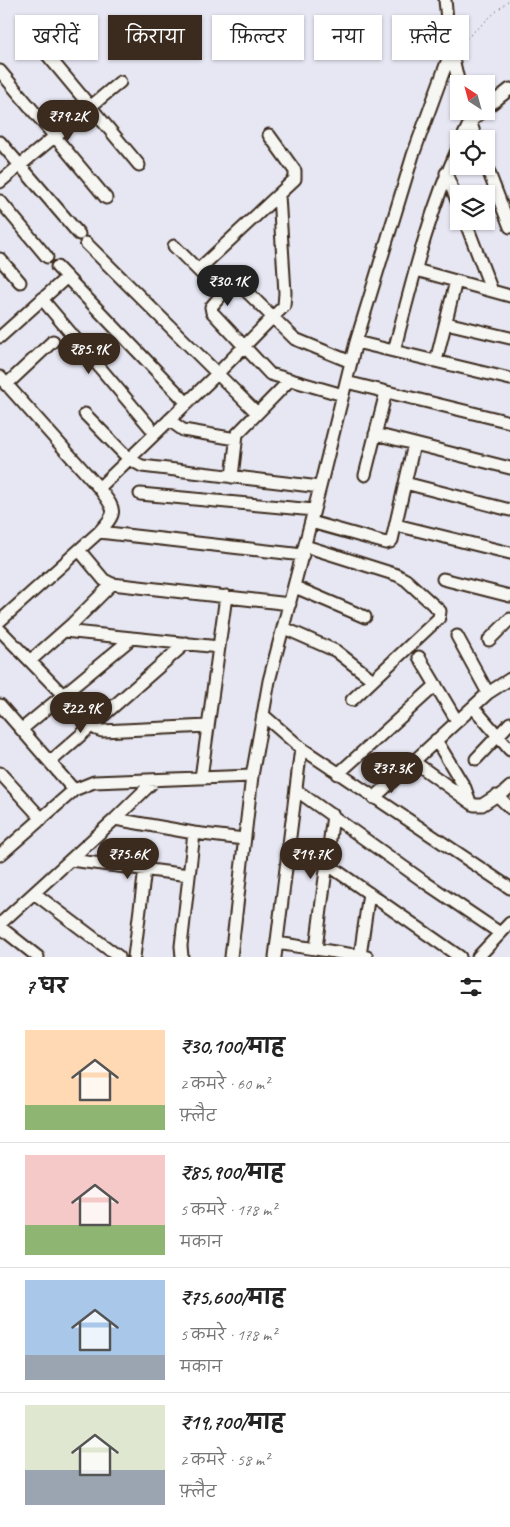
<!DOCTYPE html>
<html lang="hi">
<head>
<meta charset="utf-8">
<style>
	:root { --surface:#fff; --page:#f6f6f6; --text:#222; --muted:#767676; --line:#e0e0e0; --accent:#3b2a1e }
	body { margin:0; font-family:Caveat,"Playpen Sans Deva",sans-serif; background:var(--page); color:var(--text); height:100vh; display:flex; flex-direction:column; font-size:19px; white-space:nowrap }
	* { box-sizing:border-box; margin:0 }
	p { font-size:16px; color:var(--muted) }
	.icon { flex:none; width:28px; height:28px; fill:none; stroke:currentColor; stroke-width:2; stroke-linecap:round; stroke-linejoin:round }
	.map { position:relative; height:957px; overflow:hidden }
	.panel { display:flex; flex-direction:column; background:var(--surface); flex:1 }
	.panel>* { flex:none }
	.hud { position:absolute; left:15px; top:15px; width:480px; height:45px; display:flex; gap:10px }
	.needle { width:32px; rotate:324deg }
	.controls { position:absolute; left:450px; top:75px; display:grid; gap:10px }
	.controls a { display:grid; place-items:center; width:45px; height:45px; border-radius:0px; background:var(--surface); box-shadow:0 1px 4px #0004; font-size:25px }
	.price { position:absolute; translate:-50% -42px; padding:0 11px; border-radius:18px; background:var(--accent); color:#fff; font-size:16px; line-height:32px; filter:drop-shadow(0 1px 2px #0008) }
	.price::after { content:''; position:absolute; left:50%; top:30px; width:15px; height:11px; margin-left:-8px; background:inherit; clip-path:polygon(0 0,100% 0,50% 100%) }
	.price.active { background:#222; color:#fff }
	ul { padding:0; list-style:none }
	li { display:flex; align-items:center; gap:15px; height:125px; padding:0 25px }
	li+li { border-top:1px solid var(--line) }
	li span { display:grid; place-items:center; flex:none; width:140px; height:100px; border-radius:0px; color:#555 }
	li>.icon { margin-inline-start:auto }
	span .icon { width:60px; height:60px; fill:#fffc; stroke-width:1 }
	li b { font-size:21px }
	h2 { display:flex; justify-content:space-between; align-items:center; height:60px; padding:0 25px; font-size:21px }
	.chip { padding:0 18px; border-radius:0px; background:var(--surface); box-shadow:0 1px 4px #0004; font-size:18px; line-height:45px }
	.chip.active { background:var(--accent); color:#fff }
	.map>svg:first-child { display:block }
</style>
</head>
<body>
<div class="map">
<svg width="510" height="957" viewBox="0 0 510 957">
	<rect width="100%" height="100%" fill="#e6e7f3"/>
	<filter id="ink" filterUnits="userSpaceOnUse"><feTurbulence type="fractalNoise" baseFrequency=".02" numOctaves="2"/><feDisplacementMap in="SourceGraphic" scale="10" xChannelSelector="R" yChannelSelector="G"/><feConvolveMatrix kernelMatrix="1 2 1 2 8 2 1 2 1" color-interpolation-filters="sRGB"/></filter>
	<g filter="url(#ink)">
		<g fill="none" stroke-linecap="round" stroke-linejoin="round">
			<g stroke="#3b2a1e" stroke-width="15">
				<path id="minor" d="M34 39 139 165
					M451 50 459 84
					M0 71 106 198
					M486 108 510 89
					M467 111 476 139
					M462 139 470 122 483 111
					M0 142 79 234
					M486 165 510 227
					M446 173 459 206
					M0 182 120 82
					M0 201 47 257
					M465 221 492 291
					M86 243 257 413
					M174 246 222 294
					M0 259 20 282
					M57 267 187 403
					M198 270 295 179V171L269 135
					M416 270 510 296
					M42 299 155 433
					M446 323 510 338
					M0 337 67 277
					M356 342 510 379
					M394 351C412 282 429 211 459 146
					M436 361 456 281
					M0 377 99 488C115 510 119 511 99 532L0 621
					M346 382 510 422
					M6 385 53 341
					M343 395 270 374 212 312 211 307 231 284 233 282 238 283 295 339 351 362
					M85 414 129 459 142 466 320 487
					M169 420 183 430 236 439
					M375 434 510 468
					M365 475 386 392
					M232 477 237 434 290 380
					M405 483 510 510
					M99 488 217 374 272 318 284 306 285 293 279 195
					M140 494 314 510
					M311 522 386 543 390 542 392 540 414 444
					M396 525 510 553
					M99 532 303 555
					M305 546 397 575 406 580 440 611 439 618 352 700
					M79 550 104 580 112 584 290 604
					M443 579 510 596
					M295 587 365 617
					M284 628 336 651 373 680
					M0 630 96 729 102 731 208 726
					M64 631 219 647
					M457 636 488 693
					M489 640 510 619
					M419 657 457 721
					M30 661 73 623 112 584
					M0 705 74 790
					M473 707 510 750
					M263 715 301 748 510 888
					M22 729 132 638
					M436 740 465 788 470 802
					M476 759 510 723
					M413 761 474 805H482L496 796 499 797 510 808
					M50 762 186 643
					M0 773 42 819
					M338 774 436 685
					M201 778 226 596
					M296 790 426 883 500 933
					M499 797 510 787
					M374 798 488 693 510 679
					M115 819 194 833 244 839
					M0 855 74 790 94 782 252 776
					M70 860 189 875
					M327 864 460 957
					M34 893 119 957
					M0 924 115 819 155 780
					M0 927 38 957
					M277 943 367 957
					M316 948 333 815
					M360 956 369 893
					M134 957 145 869
					M182 957 181 946 194 833
					M231 957 252 776 269 681 320 487 356 342 413 155 447 62 450 48 445 0
					M275 957 301 748
					M478 957 510 923"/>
			</g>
			<path stroke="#3b2a1e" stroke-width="1" stroke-dasharray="1 4" stroke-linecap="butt" d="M459 45 509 0"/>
			<use href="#minor" stroke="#f6f6f2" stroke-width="11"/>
		</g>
	</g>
</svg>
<div class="controls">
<a><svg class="needle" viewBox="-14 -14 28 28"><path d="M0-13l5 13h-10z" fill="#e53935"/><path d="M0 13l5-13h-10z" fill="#767676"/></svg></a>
<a><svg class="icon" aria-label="locate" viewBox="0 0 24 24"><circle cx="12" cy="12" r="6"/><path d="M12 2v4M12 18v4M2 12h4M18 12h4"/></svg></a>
<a><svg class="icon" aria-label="layers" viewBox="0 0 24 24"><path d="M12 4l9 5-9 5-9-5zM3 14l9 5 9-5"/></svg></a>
</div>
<b class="price" style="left:68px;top:142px">₹79.2K</b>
<b class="price active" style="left:228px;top:307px">₹30.1K</b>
<b class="price" style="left:89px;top:375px">₹85.9K</b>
<b class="price" style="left:81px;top:734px">₹22.9K</b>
<b class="price" style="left:392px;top:794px">₹37.3K</b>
<b class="price" style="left:128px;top:880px">₹75.6K</b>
<b class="price" style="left:311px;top:880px">₹19.7K</b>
<div class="hud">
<a class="chip">खरीदें</a>
<a class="chip active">किराया</a>
<a class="chip">फ़िल्टर</a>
<a class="chip">नया</a>
<a class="chip">फ़्लैट</a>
</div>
</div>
<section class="panel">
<h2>7 घर<svg class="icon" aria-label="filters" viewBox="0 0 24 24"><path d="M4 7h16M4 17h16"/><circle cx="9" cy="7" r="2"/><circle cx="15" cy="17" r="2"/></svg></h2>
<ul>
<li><span style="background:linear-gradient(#ffd9b3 75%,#8fb573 0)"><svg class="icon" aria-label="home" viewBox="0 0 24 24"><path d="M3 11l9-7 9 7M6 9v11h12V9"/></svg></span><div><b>₹30,100/माह</b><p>2 कमरे · 60 m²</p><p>फ़्लैट</p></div></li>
<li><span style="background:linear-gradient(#f6c9c9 70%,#8fb573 0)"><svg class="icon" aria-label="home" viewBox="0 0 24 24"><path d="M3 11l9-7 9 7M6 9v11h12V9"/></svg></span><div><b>₹85,900/माह</b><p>5 कमरे · 178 m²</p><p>मकान</p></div></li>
<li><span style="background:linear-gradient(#a9c7e8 75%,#9aa5b1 0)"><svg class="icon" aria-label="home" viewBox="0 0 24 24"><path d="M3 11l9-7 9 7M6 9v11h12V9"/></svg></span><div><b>₹75,600/माह</b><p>5 कमरे · 178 m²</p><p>मकान</p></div></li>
<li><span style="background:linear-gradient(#dfe7d0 65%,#9aa5b1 0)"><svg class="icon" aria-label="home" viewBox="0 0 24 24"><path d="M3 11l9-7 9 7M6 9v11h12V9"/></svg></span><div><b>₹19,700/माह</b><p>2 कमरे · 58 m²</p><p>फ़्लैट</p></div></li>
</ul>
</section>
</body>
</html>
